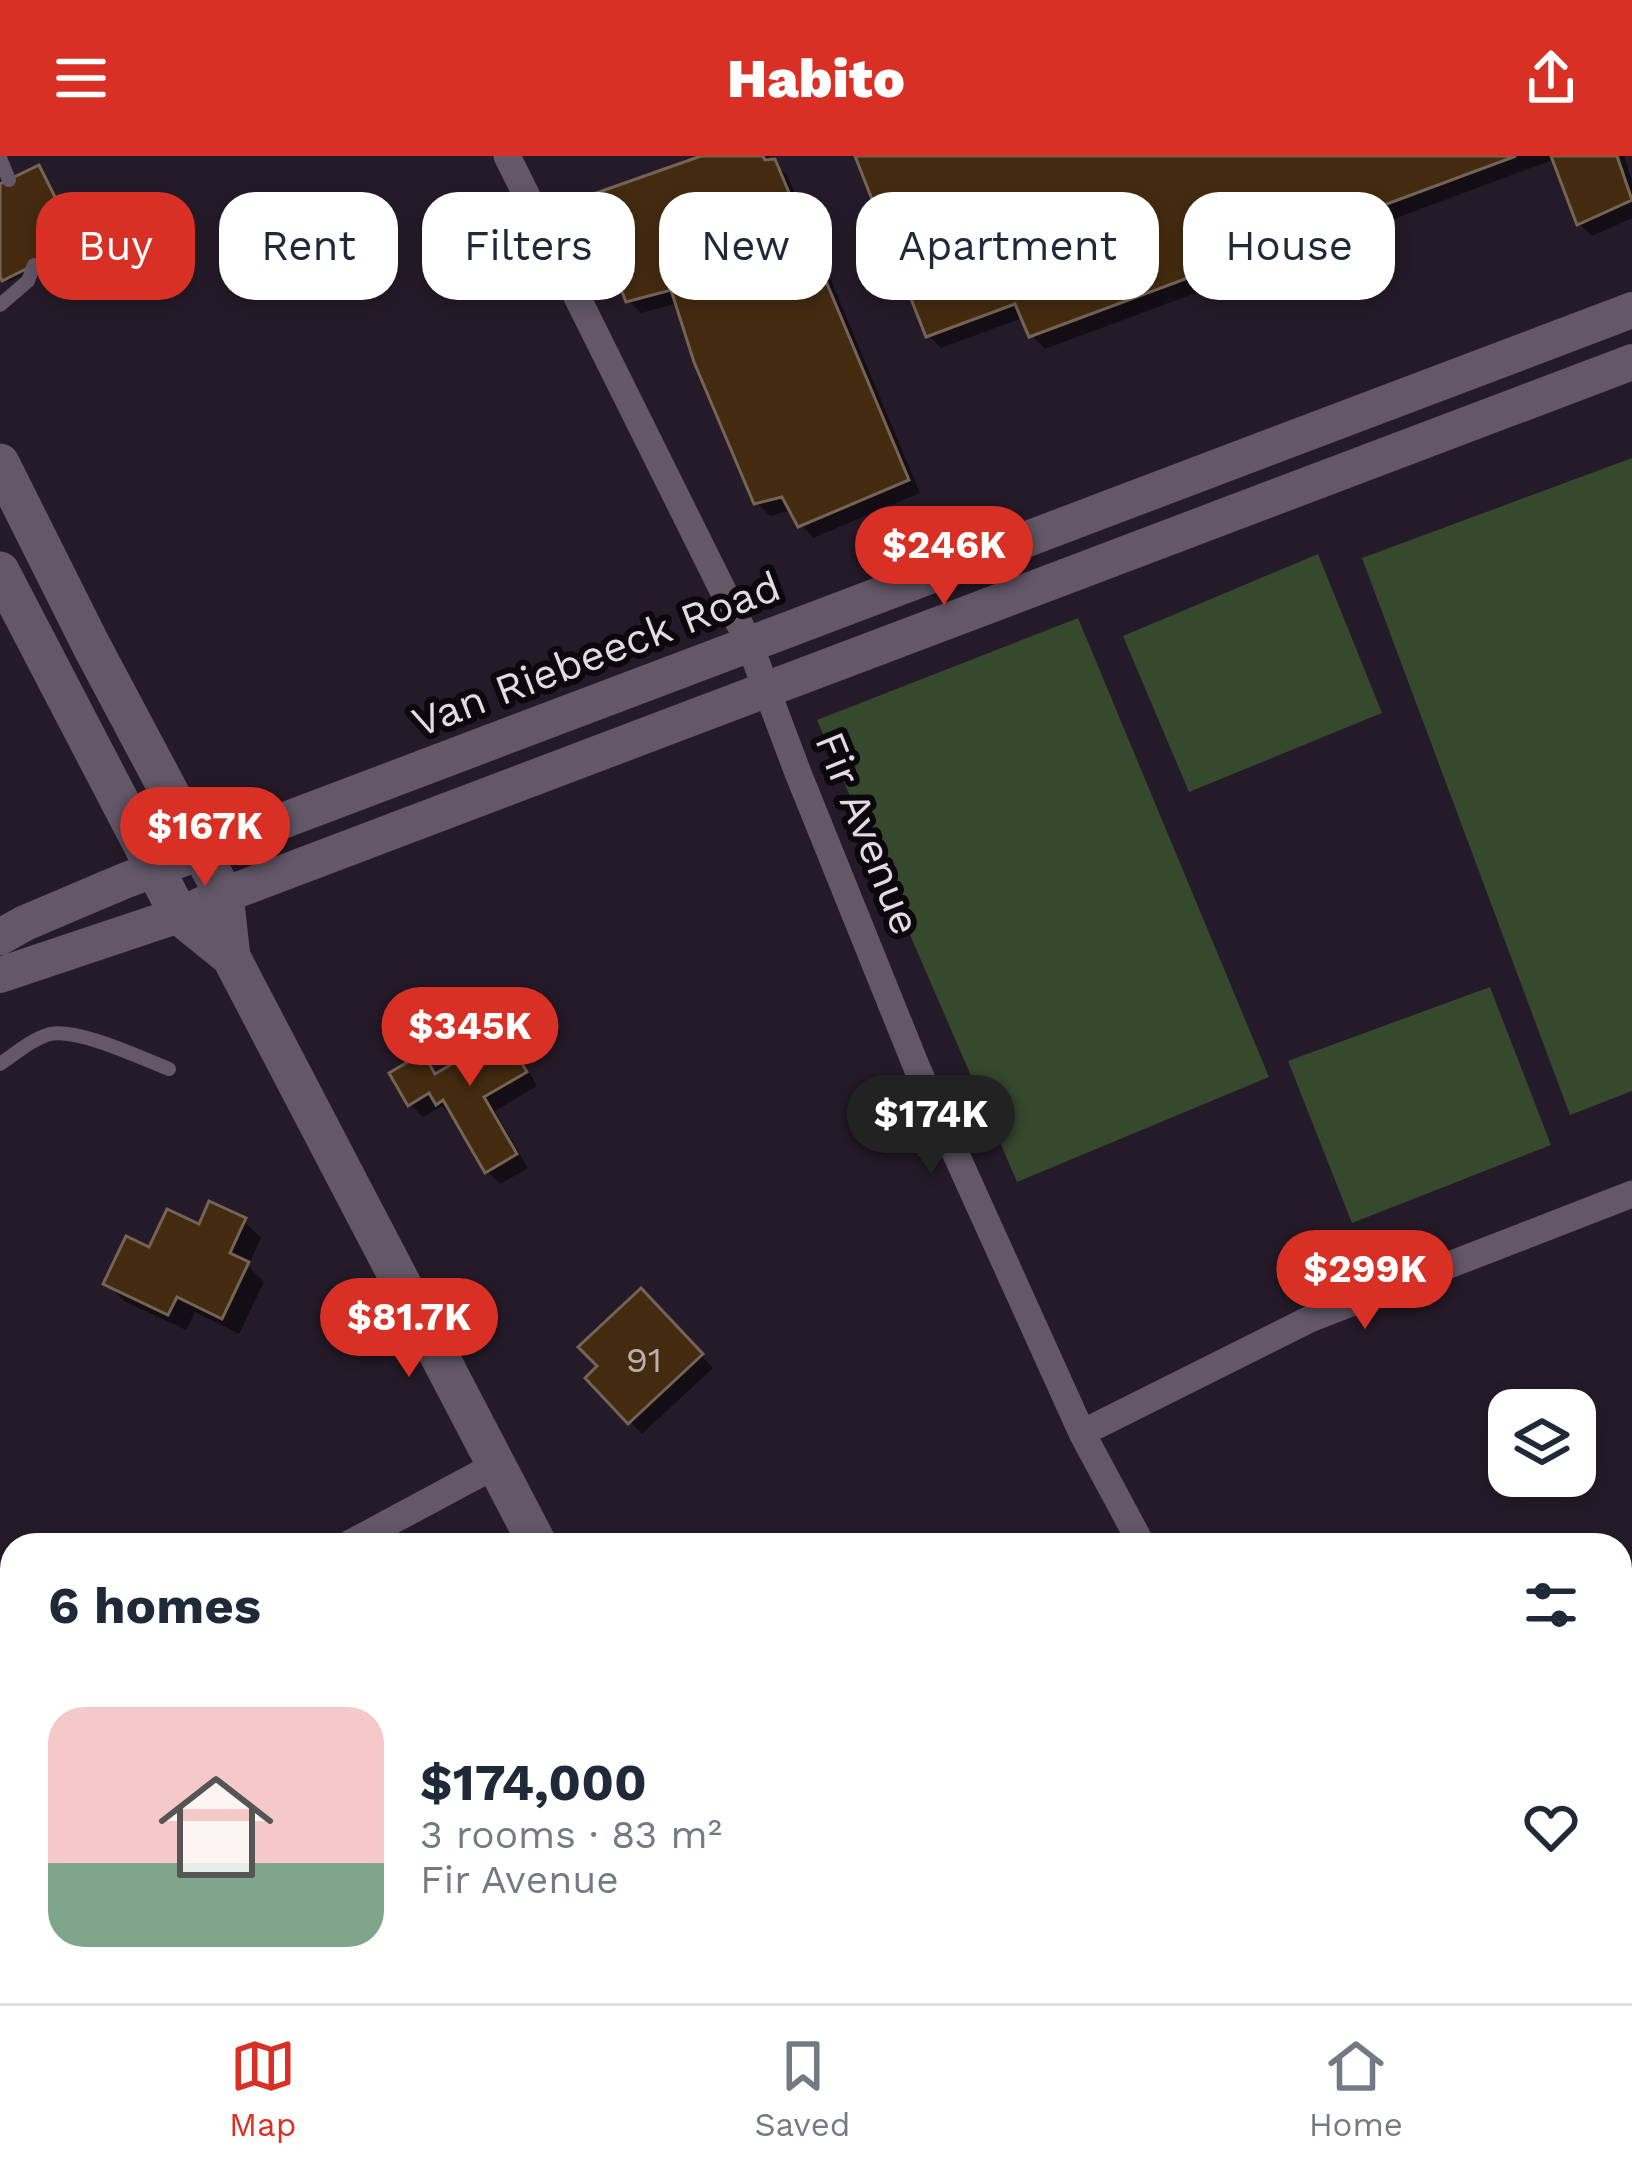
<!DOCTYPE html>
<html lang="en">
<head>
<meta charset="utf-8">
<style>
	:root { --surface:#fff; --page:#f2f2f3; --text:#1f2937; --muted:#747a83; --line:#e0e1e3; --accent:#d93025 }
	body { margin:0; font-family:"Work Sans",sans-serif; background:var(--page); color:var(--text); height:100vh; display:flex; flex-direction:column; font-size:45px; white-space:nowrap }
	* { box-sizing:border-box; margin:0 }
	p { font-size:39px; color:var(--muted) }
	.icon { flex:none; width:66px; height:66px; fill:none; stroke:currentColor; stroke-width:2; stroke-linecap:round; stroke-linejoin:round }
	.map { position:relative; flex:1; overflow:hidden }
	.panel { position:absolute; left:0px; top:1377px; width:1632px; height:471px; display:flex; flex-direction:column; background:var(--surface); border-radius:36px 36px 0 0; box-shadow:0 6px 18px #0003 }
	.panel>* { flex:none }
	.guide { position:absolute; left:36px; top:36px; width:1560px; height:108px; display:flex; gap:24px }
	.controls { position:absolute; left:1488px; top:1233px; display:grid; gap:24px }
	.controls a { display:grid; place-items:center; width:108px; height:108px; border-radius:24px; background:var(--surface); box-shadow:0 6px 18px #0003; font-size:60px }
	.price { position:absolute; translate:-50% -102px; padding:0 27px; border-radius:42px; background:var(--accent); color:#fff; font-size:39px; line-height:78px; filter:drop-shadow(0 3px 6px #0008) }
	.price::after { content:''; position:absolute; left:50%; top:72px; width:36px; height:27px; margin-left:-18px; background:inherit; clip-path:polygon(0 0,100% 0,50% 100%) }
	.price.active { background:#222; color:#fff }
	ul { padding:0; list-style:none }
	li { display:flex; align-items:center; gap:36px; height:300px; padding:0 48px }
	li span { display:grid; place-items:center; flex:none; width:336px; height:240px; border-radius:36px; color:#555 }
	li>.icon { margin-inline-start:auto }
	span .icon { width:144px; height:144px; fill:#fffc; stroke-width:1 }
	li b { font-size:51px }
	h2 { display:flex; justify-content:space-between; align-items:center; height:144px; padding:0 48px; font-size:51px }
	.chip { padding:0 42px; border-radius:36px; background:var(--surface); box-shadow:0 6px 18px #0003; font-size:42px; line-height:108px }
	.chip.active { background:var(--accent); color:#fff }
	header { display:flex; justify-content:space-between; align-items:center; height:156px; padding:0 48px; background:var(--accent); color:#fff; font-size:54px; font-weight:800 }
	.tab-bar { display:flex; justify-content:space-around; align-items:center; height:168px; border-top:3px solid var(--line); background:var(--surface); font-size:33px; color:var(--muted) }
	.tab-bar a { display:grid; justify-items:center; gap:6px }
	.tab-bar .active { color:var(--accent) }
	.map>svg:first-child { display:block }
</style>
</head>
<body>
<header><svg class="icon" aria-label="menu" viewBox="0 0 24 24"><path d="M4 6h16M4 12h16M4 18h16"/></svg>Habito<svg class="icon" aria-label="share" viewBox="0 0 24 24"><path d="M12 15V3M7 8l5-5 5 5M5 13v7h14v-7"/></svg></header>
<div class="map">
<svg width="1632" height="1847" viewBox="0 0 1632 1847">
	<rect width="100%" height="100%" fill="#251a29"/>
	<path fill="#35492c" d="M1632 302V935L1570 959 1362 402Z
		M1318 398 1382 557 1189 636 1123 480Z
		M1078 462 1269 921 1017 1026 817 564Z
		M1490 831 1551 989 1352 1067 1288 905Z"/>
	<path fill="#0007" d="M710 0H769L771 6 787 19 920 337 813 382 801 369 792 354 770 360 757 347 678 147 641 157 628 144Z
		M858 0H1624L1632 25V62L1592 80 1579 68 1555 3 1045 193 1032 180 1022 162 941 192 928 179Z
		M42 16 79 91 8 126 0 113V32Z
		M494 863 507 876 537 930 495 955 528 1012 500 1028 487 1015 454 958 451 960 442 950 423 961 410 948 423 901 439 919 478 896Z
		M244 1065 261 1082 248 1110 264 1126 239 1178 195 1156 186 1174 124 1145 106 1127 151 1095 200 1072Z
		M641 1136 713 1212 642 1278 589 1222 601 1210Z"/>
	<path fill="#442b10" stroke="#746454" stroke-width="3" d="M701 0H763L765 4 775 3 909 324 798 371 782 341 754 348 694 206 671 134 626 146 585 41Z
		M855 0H1516L1029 181 1015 148 926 181Z
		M1551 0H1617L1632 44 1577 69Z
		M39 9 78 87 2 125 0 120V28Z
		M495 860 527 916 484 941 517 998 485 1017 443 944 436 949 429 937 408 950 389 917 423 897 435 918 474 895 464 877Z
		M209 1045 246 1062 230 1097 249 1106 222 1163 177 1141 168 1159 103 1128 126 1080 149 1091 167 1053 199 1068Z
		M641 1132 703 1198 628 1268 585 1222 597 1210 578 1191Z"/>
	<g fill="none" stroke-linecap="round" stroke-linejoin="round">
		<path stroke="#635768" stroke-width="14" d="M0 2 9 24
			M0 149 28 125 34 109
			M0 908C15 898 32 883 50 878 78 872 141 902 169 913"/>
		<path stroke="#635768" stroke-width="27" d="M507 0 749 487 798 617 917 912 1082 1277 1142 1389
			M1082 1277 1310 1163 1632 1038
			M347 1389 496 1309
			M1620 1524 1632 1519
			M0 1575 12 1569
			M0 1757 12 1782
			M38 1836 43 1847
			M1380 1836 1386 1847"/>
		<path stroke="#635768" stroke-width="36" d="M0 781 25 767 124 725 1632 154
			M0 819 179 759 224 739 1632 206"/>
		<path stroke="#635768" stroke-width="39" d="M0 307 91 489 224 739 231 801 538 1389
			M0 415 179 759 231 801
			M773 1836 779 1847"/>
	</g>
	<g text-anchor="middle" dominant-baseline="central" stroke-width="12" stroke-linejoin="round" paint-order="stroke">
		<g font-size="36" fill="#baafb0">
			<text x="644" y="1204">91</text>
		</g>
		<g font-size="42" fill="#e2dbe5" stroke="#0c070d">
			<text transform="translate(596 498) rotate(-21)">Van Riebeeck Road</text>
			<text transform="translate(868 677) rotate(68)">Fir Avenue</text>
		</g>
	</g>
</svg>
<div class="controls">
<a><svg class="icon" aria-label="layers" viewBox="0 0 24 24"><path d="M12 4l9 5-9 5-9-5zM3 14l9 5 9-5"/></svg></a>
</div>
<b class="price" style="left:944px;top:452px">$246K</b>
<b class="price" style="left:205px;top:733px">$167K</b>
<b class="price" style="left:470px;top:933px">$345K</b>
<b class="price active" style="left:931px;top:1021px">$174K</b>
<b class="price" style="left:1365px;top:1176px">$299K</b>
<b class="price" style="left:409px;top:1224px">$81.7K</b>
<div class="guide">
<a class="chip active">Buy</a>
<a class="chip">Rent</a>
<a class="chip">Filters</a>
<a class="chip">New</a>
<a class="chip">Apartment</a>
<a class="chip">House</a>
</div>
<section class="panel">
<h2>6 homes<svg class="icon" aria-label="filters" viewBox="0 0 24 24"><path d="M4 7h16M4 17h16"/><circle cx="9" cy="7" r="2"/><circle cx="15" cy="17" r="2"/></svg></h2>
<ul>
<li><span style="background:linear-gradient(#f6c9c9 65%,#7fa58c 0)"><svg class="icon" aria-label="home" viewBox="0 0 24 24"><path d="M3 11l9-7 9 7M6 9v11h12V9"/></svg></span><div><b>$174,000</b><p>3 rooms · 83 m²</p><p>Fir Avenue</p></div><svg class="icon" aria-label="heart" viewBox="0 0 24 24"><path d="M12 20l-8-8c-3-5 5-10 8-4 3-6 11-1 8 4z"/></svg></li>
</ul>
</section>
</div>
<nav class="tab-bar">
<a class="active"><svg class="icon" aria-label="map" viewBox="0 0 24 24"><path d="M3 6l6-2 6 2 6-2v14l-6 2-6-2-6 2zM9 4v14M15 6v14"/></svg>Map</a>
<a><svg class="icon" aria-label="saved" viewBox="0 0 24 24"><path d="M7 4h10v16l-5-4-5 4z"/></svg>Saved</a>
<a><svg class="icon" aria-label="home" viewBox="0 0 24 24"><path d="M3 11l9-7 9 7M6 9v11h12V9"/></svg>Home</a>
</nav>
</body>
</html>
